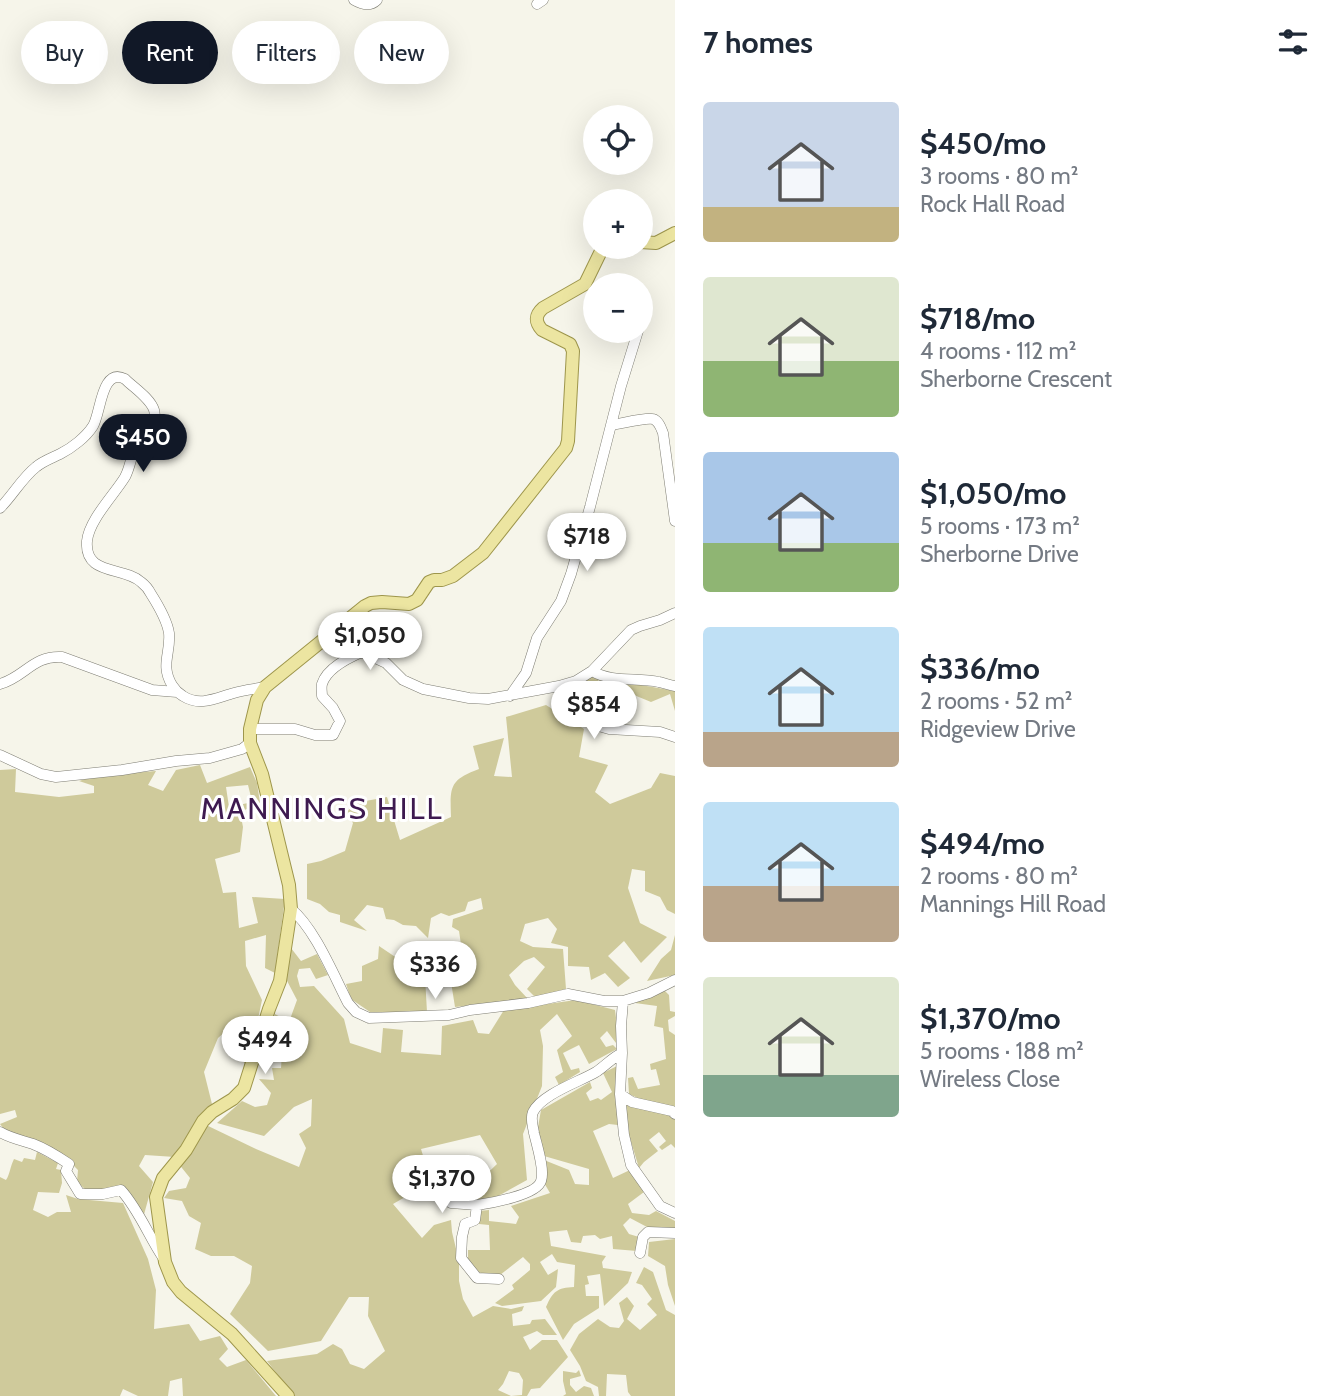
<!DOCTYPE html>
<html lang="en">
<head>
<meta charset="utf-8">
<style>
	:root { --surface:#fff; --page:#f6f6f7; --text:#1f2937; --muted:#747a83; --accent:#111827 }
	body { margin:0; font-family:Cabin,sans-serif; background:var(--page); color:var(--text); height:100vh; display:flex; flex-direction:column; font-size:26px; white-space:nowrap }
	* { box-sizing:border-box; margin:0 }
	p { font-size:23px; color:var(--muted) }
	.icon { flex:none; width:38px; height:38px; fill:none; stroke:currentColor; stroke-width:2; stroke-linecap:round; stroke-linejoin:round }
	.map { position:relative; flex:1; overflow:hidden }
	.panel { display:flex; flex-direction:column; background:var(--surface); width:665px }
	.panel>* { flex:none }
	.banner { position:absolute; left:21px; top:21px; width:548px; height:63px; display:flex; gap:14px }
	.controls { position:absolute; left:583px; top:105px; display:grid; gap:14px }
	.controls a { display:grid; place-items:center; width:70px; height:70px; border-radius:50%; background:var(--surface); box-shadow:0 7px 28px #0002; font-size:35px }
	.price { position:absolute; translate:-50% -60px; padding:0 16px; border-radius:24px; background:#fff; color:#222; font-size:23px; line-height:46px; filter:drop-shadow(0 2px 4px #0008) }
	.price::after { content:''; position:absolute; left:50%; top:42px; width:21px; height:16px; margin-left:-10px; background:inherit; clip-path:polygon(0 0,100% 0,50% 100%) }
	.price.selected { background:var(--accent); color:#fff }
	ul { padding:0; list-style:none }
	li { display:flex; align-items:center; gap:21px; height:175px; padding:0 28px }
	li span { display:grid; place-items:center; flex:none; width:196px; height:140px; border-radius:7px; color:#555 }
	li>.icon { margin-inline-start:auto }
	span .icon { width:84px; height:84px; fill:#fffc; stroke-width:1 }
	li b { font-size:30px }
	h2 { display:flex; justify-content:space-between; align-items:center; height:84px; padding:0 28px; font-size:30px }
	.chip { padding:0 24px; border-radius:32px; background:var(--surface); box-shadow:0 7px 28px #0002; font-size:24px; line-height:63px }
	.chip.selected { background:var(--accent); color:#fff }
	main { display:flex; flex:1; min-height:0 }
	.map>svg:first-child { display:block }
</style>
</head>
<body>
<main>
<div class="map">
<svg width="675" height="1396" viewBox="0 0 675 1396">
	<rect width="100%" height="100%" fill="#f6f5ea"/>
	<path fill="#cfca9b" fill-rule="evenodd" d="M592 674 596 677 675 691V711L670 694 651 702 634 695 612 724H604L594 718 614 701 599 680 577 699 567 695 577 683Z
		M546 705 584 729 579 757 608 765 595 792 610 804 651 788 660 773 675 776V914L667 910 660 897 645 891V871L632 869 628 888 640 923 667 937 641 963 624 941 608 956 630 978 618 987 605 973 591 980 589 967 568 966V947L551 943 557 929 548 918 525 924 520 941 533 947 563 949 566 989 535 997 527 989 545 967 534 957 524 961 509 975 515 985 528 999 455 1007 451 982 462 951 459 931 452 927 453 919 483 909 481 898 468 902 465 911 449 916 441 913 431 918 428 938 416 926 403 925 394 920 386 919 383 908 367 905 354 920 367 931 340 922V915L329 912 320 904 307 899V864L321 861 345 851 353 823 346 813 355 803 387 797 400 840 451 817C450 787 449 780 479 769L473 746 504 738 494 776 512 777 506 717Z
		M200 765 207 783 250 767 257 783 260 803 252 801 248 785 226 787 229 807 248 803 256 805 240 812 243 827 240 852 215 859 223 893 236 892 239 928 258 923 252 897 285 899 275 973 265 968 266 935 245 941 246 966 262 1000 248 1067 240 1058 245 1040 233 1025 218 1038 204 1072 212 1104 181 1153 175 1157 145 1155 139 1166 153 1182 143 1218 121 1190H86L77 1182 78 1170 65 1157 7 1133 0 1124 17 1117 15 1110 0 1114V770L16 769 15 792 59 797 94 793V786L79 781 94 776 156 771 148 785 163 791 176 770Z
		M675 935V975L647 981 661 959 671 950Z
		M379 946 425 977 427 1012H370L351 999 346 984 362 981V966L378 959Z
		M291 948 301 961 317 954 328 975 316 979 310 968 299 969 297 976 300 987 314 986 344 1019 350 1043 381 1053 383 1028 403 1030 401 1052 441 1055 442 1026 473 1020 478 1033 489 1034 504 1010 576 1000 615 1010 618 1033 616 1043 607 1031 600 1038 606 1047 613 1045 617 1049 589 1064 579 1045 563 1053 571 1070 579 1068 580 1072 559 1085 555 1077 563 1072 557 1050 572 1036 557 1014 540 1030 543 1046 542 1086 523 1134 527 1180 489 1201 473 1199 469 1191 497 1164 480 1135 421 1149 431 1182 393 1204 422 1238 434 1225 451 1220 452 1232 459 1261V1281L463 1299 473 1317 493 1306 511 1309 524 1306 522 1311 512 1314 513 1326 530 1324 532 1320 545 1319 557 1335H543L537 1331 523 1337 530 1350 542 1340H557L568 1357 540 1388 531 1389 527 1396H294L267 1361 317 1354 333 1344 342 1349 350 1364 364 1369 385 1351 368 1316 369 1297H349L321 1341 268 1351 230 1314 250 1283 252 1266 234 1256H211L195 1249 201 1223 189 1216 182 1201 164 1198 169 1191 186 1188 190 1178 178 1163 204 1124 256 1149 299 1167 306 1148 299 1134 311 1126 312 1099 294 1107 264 1136 217 1123 242 1101 255 1107 267 1105 271 1093 259 1079 274 1080 272 1068H281L282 1053 281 1045 268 1042 275 1014 289 1022 297 1000 285 977ZM509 1371 519 1373 523 1380 522 1395 511 1396 498 1390 503 1384Z
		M664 990 669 995 670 1011 675 1012V1016L668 1020 669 1031 675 1035V1109L642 1100 629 1094 628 1078 633 1077 638 1089 660 1085 656 1069 651 1070 650 1064 666 1059 663 1028 654 1026 657 1006 635 1003Z
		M617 1066 618 1125 609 1124 593 1131 613 1178 630 1170 644 1192 628 1204 632 1213 649 1215 656 1211 675 1221V1230L647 1227 630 1218 623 1225 629 1234 639 1237 637 1251 613 1249 612 1236 600 1239 595 1235 583 1236 581 1243 571 1242 567 1230 549 1232 551 1246 606 1256 602 1262 603 1268 632 1272 628 1283 604 1306 600 1274 587 1276 589 1284 585 1285 586 1296H599V1308L574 1324 563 1340 546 1307C553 1291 557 1288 574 1287L575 1265 557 1262 552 1254 540 1262 548 1275 558 1269 556 1287 541 1301 502 1306 495 1303 514 1289 512 1285 530 1270V1264L523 1257 500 1275C480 1275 480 1275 468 1259V1250H490L489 1225 479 1224V1211L489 1210V1221L516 1224 519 1217 511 1206 550 1193 543 1181 544 1160 569 1170 575 1184 589 1185V1169L544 1156 538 1127 541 1110 590 1082 592 1088 586 1093 590 1101 598 1098 601 1100 612 1092 603 1073Z
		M626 1103 667 1114 675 1119V1148L671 1144 662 1150 659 1147 666 1141 659 1132 649 1140 658 1151 644 1162 639 1168 628 1132Z
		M37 1152 58 1163 56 1169 61 1170 62 1183 59 1193 38 1192 33 1210 48 1217 57 1212H71L66 1195 78 1199 123 1203 148 1259 156 1290 154 1329 189 1324 200 1341 220 1336 228 1349 219 1359 227 1367 246 1360 276 1396H183L182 1378 170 1381 168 1396H138L123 1389 120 1396H0V1177L6 1180C10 1174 10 1167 14 1159L22 1162 24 1158 35 1160Z
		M675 1239V1306L668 1285 665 1266 648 1256 649 1242Z
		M644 1267 653 1272 666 1310 675 1315V1396H631L628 1392 626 1375 607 1374 606 1396H599L598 1387 586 1381 580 1366 570 1350 579 1334 598 1319 610 1327 619 1328 624 1321 619 1303 627 1297 634 1306 627 1319 640 1330 657 1315 647 1304 652 1299 642 1285 636 1283Z
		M579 1370 581 1376 570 1379V1385L576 1392 584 1386 591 1388 594 1396H563L566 1394 563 1381V1371L576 1373Z"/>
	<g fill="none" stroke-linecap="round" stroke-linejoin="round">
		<g stroke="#7e7d73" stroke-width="11">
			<path id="minor" d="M354 0C361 4 370 7 377 0
				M537 4 543 0
				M611 425C621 424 645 417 653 419 659 421 661 428 663 433L675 521
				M0 508C13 495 22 478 36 467 43 461 52 458 60 454 72 448 86 437 93 426 101 413 101 367 125 379 134 388 150 398 154 410 158 422 144 433 138 442 131 453 131 466 125 477 114 495 89 520 87 541 84 576 123 566 141 582 145 585 149 590 151 594 158 605 167 620 169 633 171 653 160 665 172 685 175 690 178 693 183 696 200 707 216 698 234 693 244 690 255 689 265 687
				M592 671C612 683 637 677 659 682 664 683 669 685 675 686
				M0 684C25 677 33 655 62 657L152 690 177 692
				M559 686 560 695 564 702 573 712 595 725 609 729 660 732 675 737
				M510 696 526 673 537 638 561 601 571 574 590 507 621 386 638 331
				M250 729H295L315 735H333L340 721 333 708 322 696C322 692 321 688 322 684 327 668 348 658 362 652L386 663 403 680 423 689 469 698 488 699 559 686 576 681 592 671 631 630 640 626 660 620 675 613
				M0 755 41 774 56 777 122 770 176 761 210 758 242 749 250 743
				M291 909C314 927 334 976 348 1003L356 1012 369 1018 449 1015 470 1010 528 1003 568 994 604 1001H623L649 993 675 980
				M623 1001 621 1026 622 1053 620 1094 624 1135 631 1165 660 1206 675 1213
				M620 1094 632 1102 672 1111 675 1114
				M0 1132C10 1138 21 1140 33 1144 46 1149 57 1156 69 1164L66 1171 80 1194H103L121 1190C139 1210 149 1237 164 1259
				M440 1182 446 1200 451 1203 477 1205
				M640 1253 643 1237 648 1232 675 1233
				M499 1279 477 1278 461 1258 462 1237 465 1224 475 1220 477 1205C491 1203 537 1195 541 1181 545 1170 537 1146 534 1133 533 1126 530 1119 533 1112 542 1094 579 1082 596 1072 605 1066 612 1058 622 1053"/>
		</g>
		<g stroke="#9e964c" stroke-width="14">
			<path id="major" d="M640 242 656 243 675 233
				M288 1396 232 1334 181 1292 173 1282 165 1262 156 1197 163 1178 186 1150 203 1121 212 1112 233 1099 244 1088 269 1009 280 981 291 909 289 885 262 774 250 743V729L257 700 265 687 365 606 371 603 382 602 409 604 417 600 429 582 434 580H442L453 576 483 553 566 448 568 441 573 351 570 344 542 330C535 322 535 315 543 308L585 284 603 247"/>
		</g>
		<use href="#minor" stroke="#fff" stroke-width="10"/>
		<use href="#major" stroke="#ece5a1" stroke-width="12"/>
	</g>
	<g text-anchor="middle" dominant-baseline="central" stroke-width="6" stroke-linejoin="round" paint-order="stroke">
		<g font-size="30" letter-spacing="2" fill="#3e1a50" stroke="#fff">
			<text x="322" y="808">MANNINGS HILL</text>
		</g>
	</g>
</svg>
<div class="controls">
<a><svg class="icon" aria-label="locate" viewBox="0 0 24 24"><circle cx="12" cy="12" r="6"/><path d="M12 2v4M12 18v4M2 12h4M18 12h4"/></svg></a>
<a>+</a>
<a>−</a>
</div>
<b class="price selected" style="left:143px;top:474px">$450</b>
<b class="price" style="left:587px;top:573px">$718</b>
<b class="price" style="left:370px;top:672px">$1,050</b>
<b class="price" style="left:594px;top:741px">$854</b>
<b class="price" style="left:435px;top:1001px">$336</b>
<b class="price" style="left:265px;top:1076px">$494</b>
<b class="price" style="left:442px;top:1215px">$1,370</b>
<div class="banner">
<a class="chip">Buy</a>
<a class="chip selected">Rent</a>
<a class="chip">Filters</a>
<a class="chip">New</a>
</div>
</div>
<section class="panel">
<h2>7 homes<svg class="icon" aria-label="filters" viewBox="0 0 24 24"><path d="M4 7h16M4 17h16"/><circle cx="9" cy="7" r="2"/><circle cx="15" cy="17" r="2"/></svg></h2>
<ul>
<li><span style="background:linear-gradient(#c9d6e8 75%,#c2b280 0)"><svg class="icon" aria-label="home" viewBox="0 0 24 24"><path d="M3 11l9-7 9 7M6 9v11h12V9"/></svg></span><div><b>$450/mo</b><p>3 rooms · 80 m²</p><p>Rock Hall Road</p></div></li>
<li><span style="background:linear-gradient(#dfe7d0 60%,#8fb573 0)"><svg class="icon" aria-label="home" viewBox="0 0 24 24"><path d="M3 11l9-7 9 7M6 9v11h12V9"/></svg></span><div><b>$718/mo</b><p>4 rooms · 112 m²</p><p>Sherborne Crescent</p></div></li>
<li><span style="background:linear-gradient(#a9c7e8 65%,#8fb573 0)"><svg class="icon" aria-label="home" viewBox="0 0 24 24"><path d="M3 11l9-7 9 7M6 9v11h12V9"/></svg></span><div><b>$1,050/mo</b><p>5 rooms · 173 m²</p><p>Sherborne Drive</p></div></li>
<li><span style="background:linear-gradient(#bfe0f5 75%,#b9a48a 0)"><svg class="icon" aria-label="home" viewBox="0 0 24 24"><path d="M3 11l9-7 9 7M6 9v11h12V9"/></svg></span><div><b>$336/mo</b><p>2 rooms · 52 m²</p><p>Ridgeview Drive</p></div></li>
<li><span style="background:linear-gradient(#bfe0f5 60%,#b9a48a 0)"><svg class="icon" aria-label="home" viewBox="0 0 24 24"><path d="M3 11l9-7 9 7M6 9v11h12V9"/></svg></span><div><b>$494/mo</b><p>2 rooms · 80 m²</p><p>Mannings Hill Road</p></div></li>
<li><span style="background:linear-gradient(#dfe7d0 70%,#7fa58c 0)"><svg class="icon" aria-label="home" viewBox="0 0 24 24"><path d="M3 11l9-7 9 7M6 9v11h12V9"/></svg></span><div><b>$1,370/mo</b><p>5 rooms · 188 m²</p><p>Wireless Close</p></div></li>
</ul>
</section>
</main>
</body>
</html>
